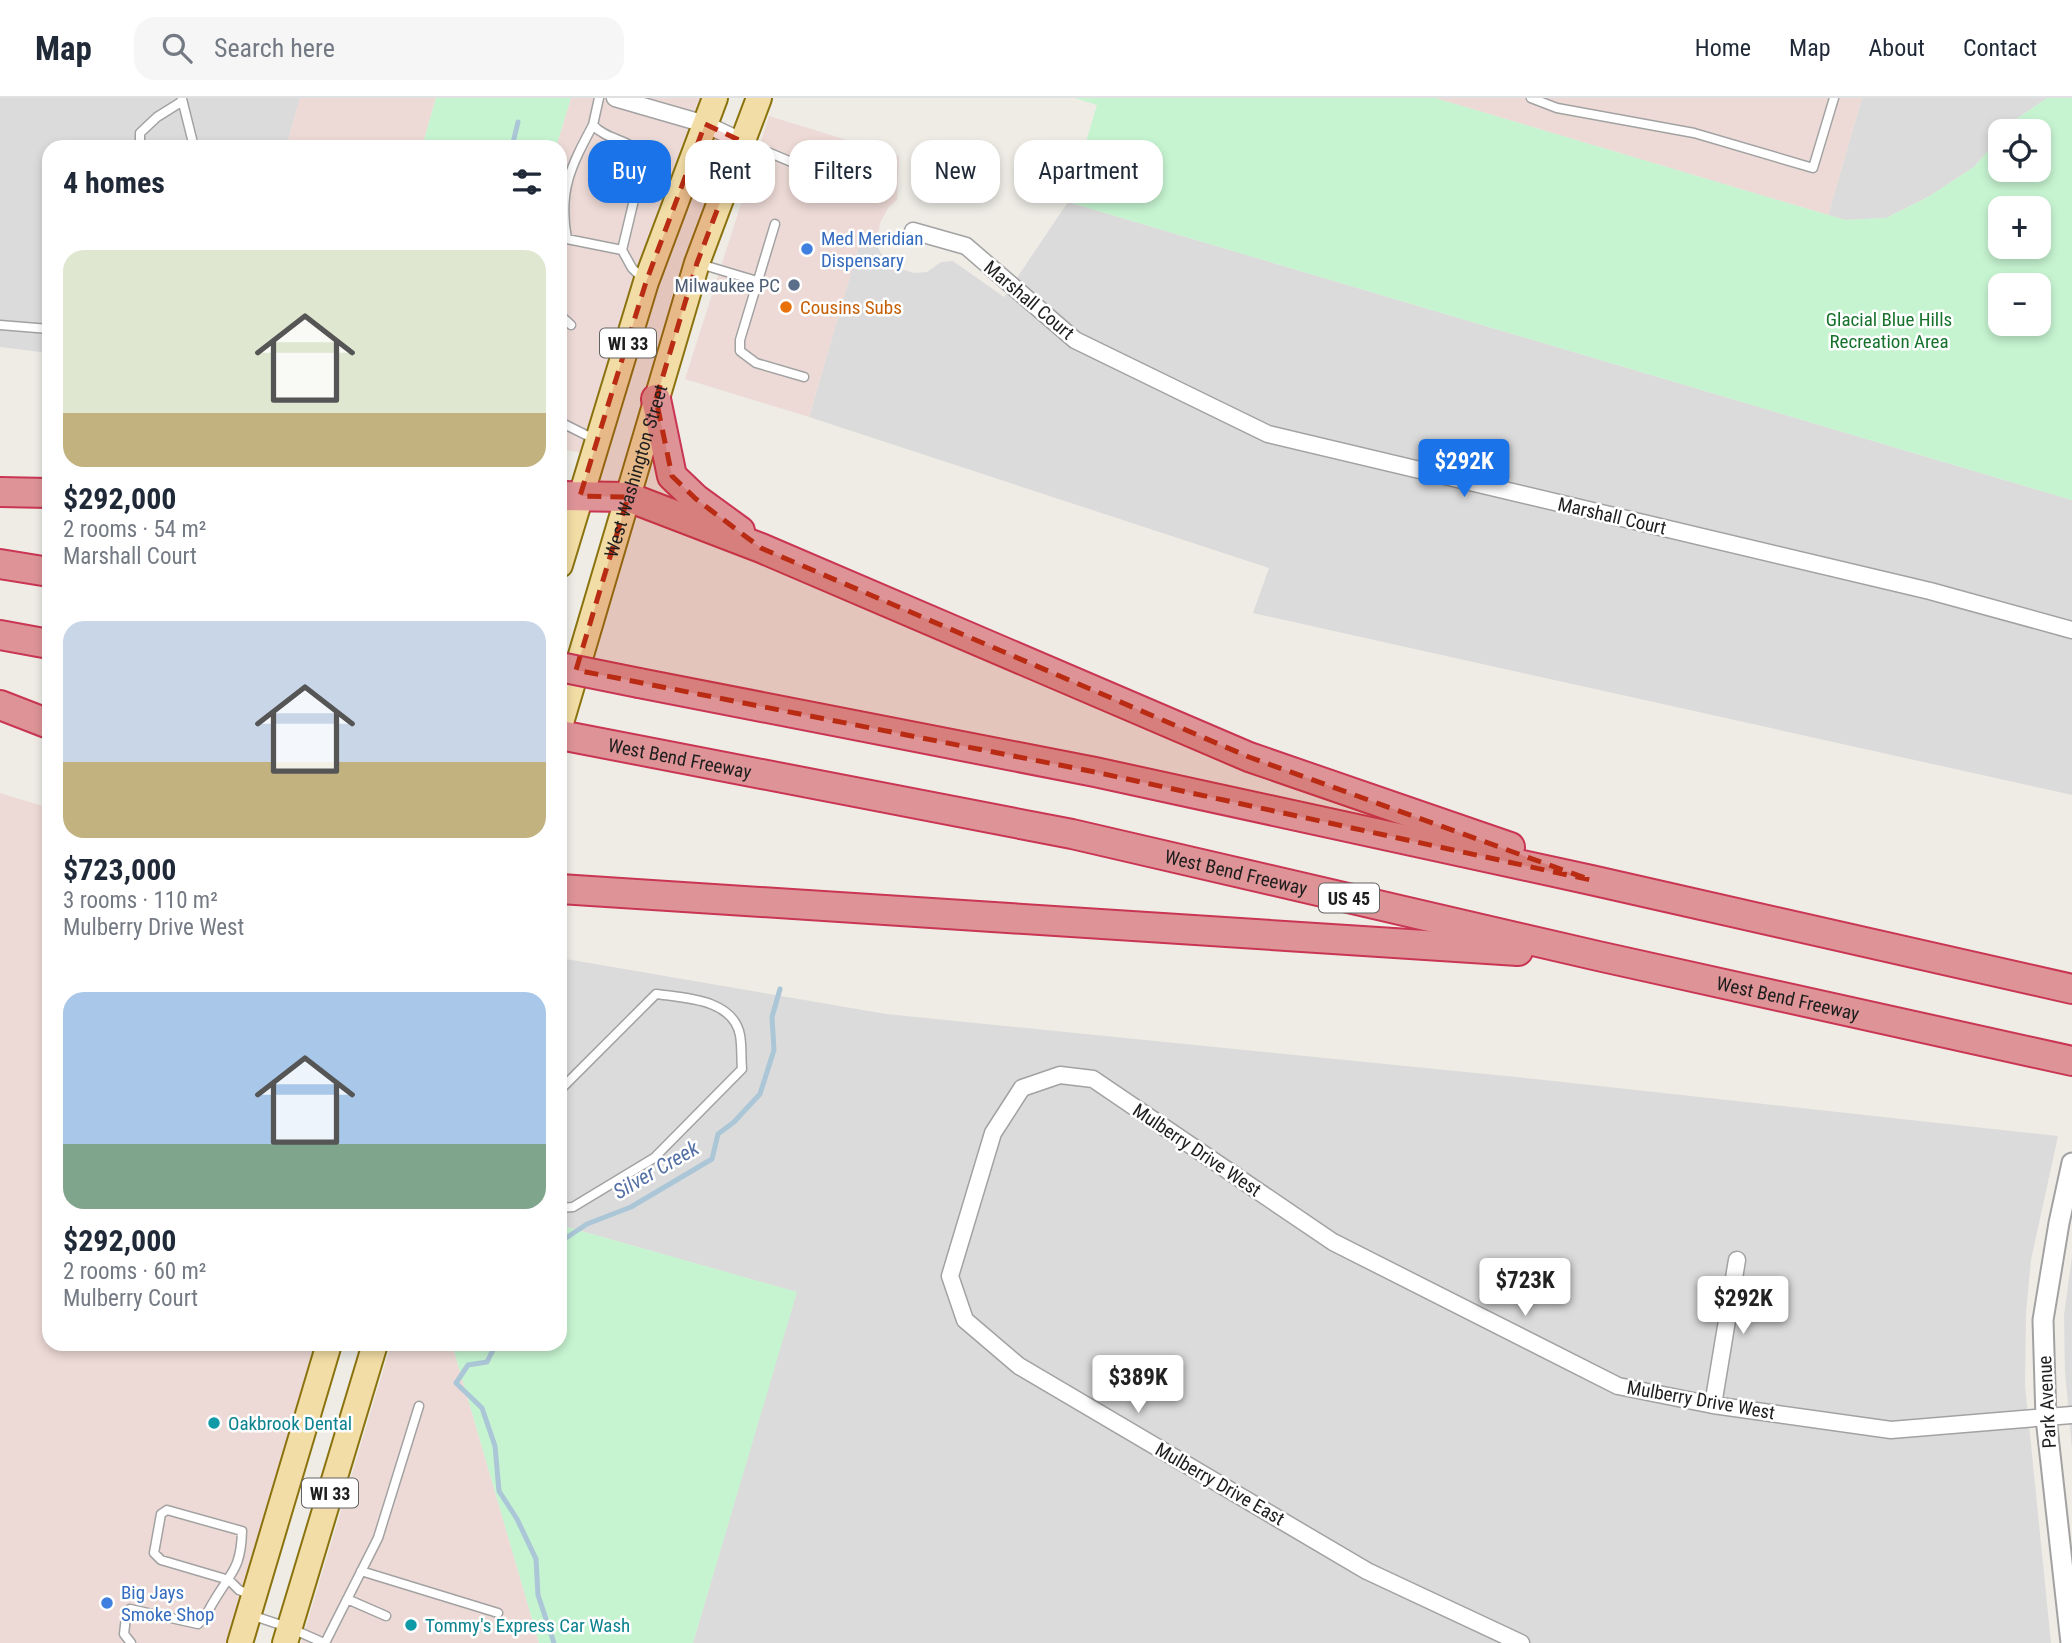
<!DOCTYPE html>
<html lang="en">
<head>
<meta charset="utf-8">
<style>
	:root { --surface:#fff; --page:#f6f6f7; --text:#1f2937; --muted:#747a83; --line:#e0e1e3; --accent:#1a73e8 }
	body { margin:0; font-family:"Roboto Condensed",sans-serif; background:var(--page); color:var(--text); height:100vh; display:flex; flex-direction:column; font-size:26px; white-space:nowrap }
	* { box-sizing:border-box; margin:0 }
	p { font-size:23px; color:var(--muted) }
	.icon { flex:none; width:38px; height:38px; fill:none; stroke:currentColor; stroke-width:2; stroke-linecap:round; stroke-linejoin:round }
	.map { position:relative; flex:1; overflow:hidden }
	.drawer { position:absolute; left:42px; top:42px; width:525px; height:1211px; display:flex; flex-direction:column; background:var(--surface); border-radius:21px; box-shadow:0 4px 10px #0003 }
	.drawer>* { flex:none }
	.banner { position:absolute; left:588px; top:42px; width:665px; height:63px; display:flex; gap:14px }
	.tools { position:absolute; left:1988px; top:21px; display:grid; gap:14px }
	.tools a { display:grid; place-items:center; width:63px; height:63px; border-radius:14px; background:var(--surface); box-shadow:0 4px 10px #0003; font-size:35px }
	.price { position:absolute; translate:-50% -60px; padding:0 16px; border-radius:7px; background:#fff; color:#222; font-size:23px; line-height:46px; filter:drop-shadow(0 2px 4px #0008) }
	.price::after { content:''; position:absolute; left:50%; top:42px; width:21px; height:16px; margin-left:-10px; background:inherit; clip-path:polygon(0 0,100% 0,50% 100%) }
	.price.selected { background:var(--accent); color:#fff }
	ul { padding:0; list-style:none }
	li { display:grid; align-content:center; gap:14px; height:371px; padding:0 21px }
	li span { display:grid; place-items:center; height:217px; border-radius:21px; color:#555 }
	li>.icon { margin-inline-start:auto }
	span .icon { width:126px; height:126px; fill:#fffc; stroke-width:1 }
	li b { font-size:30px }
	h2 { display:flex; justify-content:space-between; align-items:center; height:84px; padding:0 21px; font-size:30px }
	.chip { padding:0 24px; border-radius:21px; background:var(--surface); box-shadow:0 4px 10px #0003; font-size:24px; line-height:63px }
	.chip.selected { background:var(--accent); color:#fff }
	header { display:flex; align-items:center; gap:42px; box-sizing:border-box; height:98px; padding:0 35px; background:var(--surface); border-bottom:2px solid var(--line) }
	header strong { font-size:33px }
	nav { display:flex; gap:38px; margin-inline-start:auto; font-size:24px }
	.search { width:490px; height:63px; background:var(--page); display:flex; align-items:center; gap:18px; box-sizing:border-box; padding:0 24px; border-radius:21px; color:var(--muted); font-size:26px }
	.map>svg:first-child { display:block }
</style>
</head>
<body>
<header>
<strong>Map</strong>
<div class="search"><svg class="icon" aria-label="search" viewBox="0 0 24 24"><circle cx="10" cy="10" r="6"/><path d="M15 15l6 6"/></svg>Search here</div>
<nav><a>Home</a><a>Map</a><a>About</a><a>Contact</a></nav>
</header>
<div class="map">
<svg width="2072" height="1545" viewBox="0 0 2072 1545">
	<rect width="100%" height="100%" fill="#eeece5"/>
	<path fill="#dcdbdb" d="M0 0H300L286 49H49V255L0 249Z
		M1862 0H2047L2015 22 2005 33H2000V39L1974 69 1928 99 1886 120 1845 122 1828 117Z
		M1068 104 2072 402V697L1253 515 1269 470 809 319 861 140 876 146 882 157 898 170 914 175 927 174 941 164 953 163 1004 199Z
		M560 860 886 916 1535 981 2058 1038 2031 1162 2026 1214 2025 1287 2051 1545H693L796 1194 560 1127Z
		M2072 1159V1351L2065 1273 2064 1217Z"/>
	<path fill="#eddad6" d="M300 0H436L422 49H286Z
		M571 0H701L684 60 583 355 560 351V49H556Z
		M1435 0H1862L1828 117Z
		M769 18 899 58 897 102 888 110 880 125 876 146 861 141 809 319 685 281Z
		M0 695 49 710V1246H321L228 1545H0Z
		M391 1246H452L539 1545H301Z"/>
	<path fill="#c6f4d1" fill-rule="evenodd" d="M436 0H571L556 49H422Z
		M1075 0H1435L1845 122 1886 120 1928 99 1974 69 2000 39V72H2039V33H2005L2015 22 2047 0H2072V402L1068 104 1097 7ZM2039 110V149H2000V110ZM2000 187H2039V226H2000Z
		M560 1127 797 1194 693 1545H539L452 1246H560Z"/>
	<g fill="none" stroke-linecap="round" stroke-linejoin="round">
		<path stroke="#aac6d7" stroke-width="5" d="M512 49 518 24
			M560 1144 587 1126 631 1109 712 1061 718 1036 734 1024 760 996 774 952 772 919 780 891
			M496 1246 487 1264 468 1267 456 1285 482 1310 495 1348 499 1393 517 1421 536 1461 538 1497 554 1545"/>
		<g stroke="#a2a2a2" stroke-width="11">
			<path id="service" d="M599 0 593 27C609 45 637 40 643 64L622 152
				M1531 0 1557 10 1694 35 1813 70 1834 0
				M182 1 194 49
				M593 27C571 68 558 93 567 141L622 152 632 170 644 182
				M746 45 801 68 859 87
				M140 49V35L157 19 181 4
				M775 126 740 242V253L756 265 804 279
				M700 166 757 183
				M560 217 571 227
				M0 227 49 231
				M560 324 596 342
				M560 992 656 896C685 900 733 901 740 937 742 948 741 960 742 971L654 1060 573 1109 560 1110
				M361 1473 498 1515
				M347 1501 386 1518
				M251 1517 290 1530 324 1545
				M131 1545 124 1536 126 1519 130 1511 198 1526C207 1519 208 1512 214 1503 231 1474 241 1471 242 1433L167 1412 161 1416 154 1455 161 1462 229 1482 239 1492 251 1497
				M325 1545 378 1440 419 1308"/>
		</g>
		<g stroke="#a2a2a2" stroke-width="19">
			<path id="minor" d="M615 0 705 26 743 44
				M913 133 966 148 1075 242 1268 336 1930 493 2072 532
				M1713 1307 1737 1162
				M1521 1545 1367 1473 1019 1268 965 1222 950 1178 993 1035 1022 990 1060 977 1093 981 1333 1144 1618 1288 1713 1307 1891 1332 2072 1317"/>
		</g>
		<g stroke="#a2a2a2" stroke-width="23">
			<path id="tertiary" d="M2071 1545 2046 1320 2043 1222 2059 1125 2072 1065"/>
		</g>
		<g stroke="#8a730f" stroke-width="28">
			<g id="primary">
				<path d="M560 467 646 184 715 0"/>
				<path id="s1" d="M560 628 697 165 759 0"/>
				<path d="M240 1545 329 1246"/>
				<path d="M285 1545 375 1246"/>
			</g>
		</g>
		<g stroke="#c93552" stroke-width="32">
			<g id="motorway">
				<path d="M656 301 672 378 696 401 740 433"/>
				<path d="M0 394 49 395"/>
				<path d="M560 398 628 399 761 450 1249 659 1510 749"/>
				<path d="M0 466 49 474"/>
				<path d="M0 537 49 546"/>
				<path d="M639 585 1095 674 1591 782 2072 891"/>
				<path d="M0 607 49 626"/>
				<path id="s2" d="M560 637 1072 736 1598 858 2072 963"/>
				<path d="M560 791 1518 853"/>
			</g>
		</g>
		<use href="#service" stroke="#fff" stroke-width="8"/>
		<use href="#minor" stroke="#fff" stroke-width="16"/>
		<use href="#tertiary" stroke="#fff" stroke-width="19"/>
		<use href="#primary" stroke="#f3dda6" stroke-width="24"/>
		<use href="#motorway" stroke="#de9497" stroke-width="28"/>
		<g stroke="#c93552" stroke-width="32" stroke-linecap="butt">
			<path id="motorway-bridge" d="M560 569 639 585"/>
		</g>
		<use href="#motorway-bridge" stroke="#de9497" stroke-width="28"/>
	</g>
	<path fill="#b92c13" fill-opacity="0.2" stroke="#b92c13" stroke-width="5" stroke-dasharray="14 9" stroke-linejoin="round" d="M705 26 743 44 697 165 656 301 672 378 696 401 761 450 1249 659 1591 782 1095 674 576 572 628 399 580 398 646 184Z"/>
	<g fill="#3f7fe0" stroke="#fff" stroke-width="2.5">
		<circle cx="807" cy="151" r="7"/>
		<circle cx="107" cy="1505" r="7"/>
	</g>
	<circle fill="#5c6f8a" stroke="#fff" stroke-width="2.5" cx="794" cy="187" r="7"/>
	<circle fill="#e8710a" stroke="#fff" stroke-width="2.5" cx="786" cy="209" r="7"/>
	<g fill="#0f9aa8" stroke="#fff" stroke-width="2.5">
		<circle cx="214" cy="1325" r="7"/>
		<circle cx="411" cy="1527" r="7"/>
	</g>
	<g text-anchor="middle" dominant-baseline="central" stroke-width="5" stroke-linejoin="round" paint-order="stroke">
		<g fill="#fff" stroke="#626262" stroke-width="2">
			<rect x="600" y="230.5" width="56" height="29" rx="5"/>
			<rect x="1319" y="785.5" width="60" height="29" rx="5"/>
			<rect x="302" y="1380.5" width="56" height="29" rx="5"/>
		</g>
		<g font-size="18" font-weight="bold" fill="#1e1e1e">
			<text x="628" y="245">WI 33</text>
			<text x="1349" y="800">US 45</text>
			<text x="330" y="1395">WI 33</text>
		</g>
		<g font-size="19" fill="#366cbe" stroke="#fff" text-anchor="start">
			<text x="821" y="140">Med Meridian<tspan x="821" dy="22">Dispensary</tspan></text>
			<text x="121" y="1494">Big Jays<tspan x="121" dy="22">Smoke Shop</tspan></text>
		</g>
		<g font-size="19" fill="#4e5e75" stroke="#fff" text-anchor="end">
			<text x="780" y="187">Milwaukee PC</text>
		</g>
		<g font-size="19" fill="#1e1e1e" stroke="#fff">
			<text transform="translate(1029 202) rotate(40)">Marshall Court</text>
			<text stroke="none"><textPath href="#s1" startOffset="266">West Washington Street</textPath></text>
			<text transform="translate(1612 418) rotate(13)">Marshall Court</text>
			<text stroke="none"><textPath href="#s2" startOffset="122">West Bend Freeway</textPath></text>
			<text stroke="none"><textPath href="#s2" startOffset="690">West Bend Freeway</textPath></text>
			<text stroke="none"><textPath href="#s2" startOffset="1256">West Bend Freeway</textPath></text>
			<text transform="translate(1197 1052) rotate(34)">Mulberry Drive West</text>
			<text transform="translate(1701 1302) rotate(10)">Mulberry Drive West</text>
			<text transform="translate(2047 1304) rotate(-93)">Park Avenue</text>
			<text transform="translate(1220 1386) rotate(30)">Mulberry Drive East</text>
		</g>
		<g font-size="19" fill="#c56008" stroke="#fff" text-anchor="start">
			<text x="800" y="209">Cousins Subs</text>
		</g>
		<g font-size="19" fill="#16722b" stroke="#fff">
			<text x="1889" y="221">Glacial Blue Hills<tspan x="1889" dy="22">Recreation Area</tspan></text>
		</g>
		<g font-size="19" fill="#0d838f" stroke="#fff" text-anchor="start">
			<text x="228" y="1325">Oakbrook Dental</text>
			<text x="425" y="1527">Tommy's Express Car Wash</text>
		</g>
		<g font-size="21" font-style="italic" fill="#5470a4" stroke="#fff">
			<text transform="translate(656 1072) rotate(-30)">Silver Creek</text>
		</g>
	</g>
</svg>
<div class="tools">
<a><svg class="icon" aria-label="locate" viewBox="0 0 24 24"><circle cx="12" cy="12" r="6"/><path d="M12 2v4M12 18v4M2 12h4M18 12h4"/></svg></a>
<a>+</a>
<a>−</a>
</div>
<b class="price selected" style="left:1464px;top:401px">$292K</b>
<b class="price" style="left:1525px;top:1220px">$723K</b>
<b class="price" style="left:1743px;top:1238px">$292K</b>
<b class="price" style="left:1138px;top:1317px">$389K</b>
<div class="banner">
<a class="chip selected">Buy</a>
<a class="chip">Rent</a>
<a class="chip">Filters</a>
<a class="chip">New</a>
<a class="chip">Apartment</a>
</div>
<section class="drawer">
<h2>4 homes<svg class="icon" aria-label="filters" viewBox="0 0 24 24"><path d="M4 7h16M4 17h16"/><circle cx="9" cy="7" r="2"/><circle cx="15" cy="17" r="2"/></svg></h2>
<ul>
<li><span style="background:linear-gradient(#dfe7d0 75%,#c2b280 0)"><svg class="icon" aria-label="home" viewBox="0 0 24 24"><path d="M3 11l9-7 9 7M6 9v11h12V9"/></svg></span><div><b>$292,000</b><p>2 rooms · 54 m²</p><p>Marshall Court</p></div></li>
<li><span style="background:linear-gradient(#c9d6e8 65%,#c2b280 0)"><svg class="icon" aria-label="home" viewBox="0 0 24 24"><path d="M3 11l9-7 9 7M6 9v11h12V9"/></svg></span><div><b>$723,000</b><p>3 rooms · 110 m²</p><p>Mulberry Drive West</p></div></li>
<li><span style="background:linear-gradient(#a9c7e8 70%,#7fa58c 0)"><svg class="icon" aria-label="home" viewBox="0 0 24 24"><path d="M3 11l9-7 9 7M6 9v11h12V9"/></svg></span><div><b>$292,000</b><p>2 rooms · 60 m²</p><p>Mulberry Court</p></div></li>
</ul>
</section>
</div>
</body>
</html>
